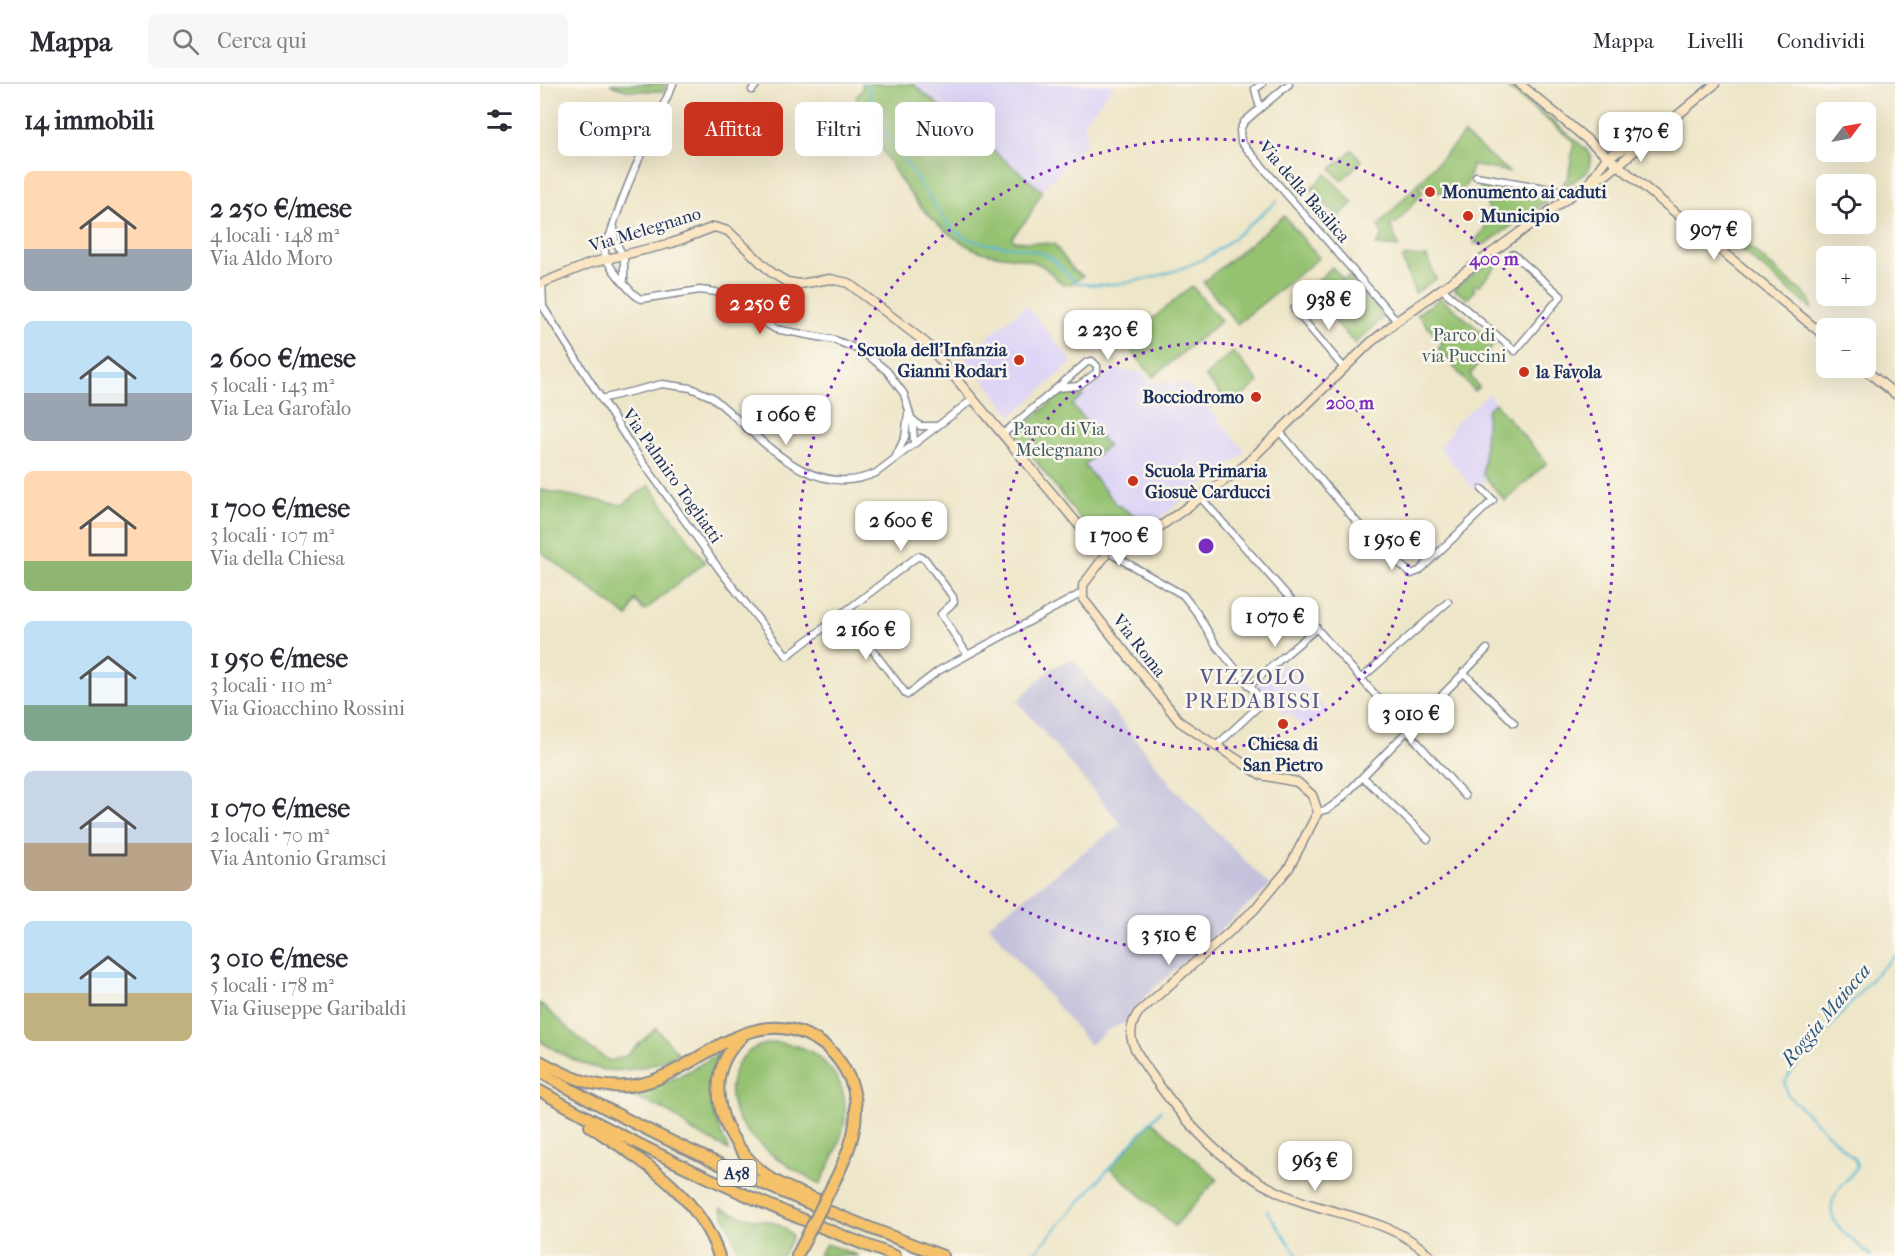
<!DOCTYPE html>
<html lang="it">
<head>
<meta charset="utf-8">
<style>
	:root { --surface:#fff; --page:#f7f7f7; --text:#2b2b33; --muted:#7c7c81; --line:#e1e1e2; --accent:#c8321e }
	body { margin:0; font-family:"IM FELL French Canon",serif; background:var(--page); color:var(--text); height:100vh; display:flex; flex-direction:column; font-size:22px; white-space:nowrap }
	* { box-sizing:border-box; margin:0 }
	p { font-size:20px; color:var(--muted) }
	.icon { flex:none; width:33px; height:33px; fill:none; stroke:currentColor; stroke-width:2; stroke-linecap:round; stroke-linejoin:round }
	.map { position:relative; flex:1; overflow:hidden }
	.details { display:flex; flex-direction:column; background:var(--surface); width:540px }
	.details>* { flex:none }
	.guide { position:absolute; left:18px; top:18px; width:570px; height:54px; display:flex; gap:12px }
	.needle { width:39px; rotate:58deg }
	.fabs { position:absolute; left:1276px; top:18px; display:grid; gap:12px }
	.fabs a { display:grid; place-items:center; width:60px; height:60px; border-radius:9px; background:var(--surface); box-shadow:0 6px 24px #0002; font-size:30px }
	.price { position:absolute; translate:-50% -51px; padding:0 14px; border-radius:12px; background:#fff; color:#222; font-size:20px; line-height:39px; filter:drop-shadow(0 2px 3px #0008) }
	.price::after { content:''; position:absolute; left:50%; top:36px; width:18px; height:14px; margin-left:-9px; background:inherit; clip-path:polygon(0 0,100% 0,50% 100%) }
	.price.active { background:var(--accent); color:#fff }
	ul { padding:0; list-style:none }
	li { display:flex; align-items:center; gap:18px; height:150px; padding:0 24px }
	li span { display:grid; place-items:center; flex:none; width:168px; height:120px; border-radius:9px; color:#555 }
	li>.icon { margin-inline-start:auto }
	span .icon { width:72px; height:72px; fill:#fffc; stroke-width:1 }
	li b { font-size:26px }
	h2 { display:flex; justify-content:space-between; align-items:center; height:72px; padding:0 24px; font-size:26px }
	.pill { padding:0 21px; border-radius:9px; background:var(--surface); box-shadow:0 6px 24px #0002; font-size:21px; line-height:54px }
	.pill.active { background:var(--accent); color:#fff }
	header { display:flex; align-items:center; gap:36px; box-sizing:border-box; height:84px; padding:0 30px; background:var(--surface); border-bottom:2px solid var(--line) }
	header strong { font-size:28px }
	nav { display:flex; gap:33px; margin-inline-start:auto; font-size:21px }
	.search { width:420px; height:54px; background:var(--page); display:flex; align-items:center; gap:15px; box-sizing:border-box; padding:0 21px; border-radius:9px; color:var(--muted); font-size:22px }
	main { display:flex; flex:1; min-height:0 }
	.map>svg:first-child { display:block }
</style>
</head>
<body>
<header>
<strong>Mappa</strong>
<div class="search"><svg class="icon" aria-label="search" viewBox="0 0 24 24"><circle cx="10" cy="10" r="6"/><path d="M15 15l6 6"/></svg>Cerca qui</div>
<nav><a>Mappa</a><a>Livelli</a><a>Condividi</a></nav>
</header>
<main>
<section class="details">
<h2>14 immobili<svg class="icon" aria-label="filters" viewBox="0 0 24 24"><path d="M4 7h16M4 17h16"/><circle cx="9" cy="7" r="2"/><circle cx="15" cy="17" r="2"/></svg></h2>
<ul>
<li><span style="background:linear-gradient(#ffd9b3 65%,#9aa5b1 0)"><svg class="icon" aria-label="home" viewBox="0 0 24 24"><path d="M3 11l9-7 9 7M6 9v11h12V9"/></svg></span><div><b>2 250 €/mese</b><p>4 locali · 148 m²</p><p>Via Aldo Moro</p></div></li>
<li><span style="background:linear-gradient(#bfe0f5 60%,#9aa5b1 0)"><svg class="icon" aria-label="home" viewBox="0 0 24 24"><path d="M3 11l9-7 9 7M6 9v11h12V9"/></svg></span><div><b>2 600 €/mese</b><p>5 locali · 143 m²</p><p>Via Lea Garofalo</p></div></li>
<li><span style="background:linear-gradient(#ffd9b3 75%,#8fb573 0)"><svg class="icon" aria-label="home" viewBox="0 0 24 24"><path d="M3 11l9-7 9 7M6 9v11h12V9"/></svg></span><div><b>1 700 €/mese</b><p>3 locali · 107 m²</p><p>Via della Chiesa</p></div></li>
<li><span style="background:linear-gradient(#bfe0f5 70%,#7fa58c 0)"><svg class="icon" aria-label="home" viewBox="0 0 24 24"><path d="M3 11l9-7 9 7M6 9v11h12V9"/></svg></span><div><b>1 950 €/mese</b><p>3 locali · 110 m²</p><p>Via Gioacchino Rossini</p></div></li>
<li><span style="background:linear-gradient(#c9d6e8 60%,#b9a48a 0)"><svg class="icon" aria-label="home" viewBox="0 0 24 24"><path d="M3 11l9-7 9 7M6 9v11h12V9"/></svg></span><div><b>1 070 €/mese</b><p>2 locali · 70 m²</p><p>Via Antonio Gramsci</p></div></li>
<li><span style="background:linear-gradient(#bfe0f5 60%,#c2b280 0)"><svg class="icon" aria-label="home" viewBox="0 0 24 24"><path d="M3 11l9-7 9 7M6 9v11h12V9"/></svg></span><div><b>3 010 €/mese</b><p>5 locali · 178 m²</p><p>Via Giuseppe Garibaldi</p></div></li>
</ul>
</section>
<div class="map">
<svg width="1355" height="1172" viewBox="0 0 1355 1172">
	<rect width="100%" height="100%" fill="#fbf7ec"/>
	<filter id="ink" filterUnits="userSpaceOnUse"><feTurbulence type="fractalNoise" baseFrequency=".0167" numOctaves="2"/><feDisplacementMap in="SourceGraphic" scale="12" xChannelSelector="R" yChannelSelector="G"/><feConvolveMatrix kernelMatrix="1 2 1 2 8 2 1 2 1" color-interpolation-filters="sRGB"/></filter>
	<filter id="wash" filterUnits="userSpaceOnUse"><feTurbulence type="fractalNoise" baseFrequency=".008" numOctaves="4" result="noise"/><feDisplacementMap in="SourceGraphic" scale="24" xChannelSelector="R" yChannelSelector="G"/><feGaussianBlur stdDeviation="1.35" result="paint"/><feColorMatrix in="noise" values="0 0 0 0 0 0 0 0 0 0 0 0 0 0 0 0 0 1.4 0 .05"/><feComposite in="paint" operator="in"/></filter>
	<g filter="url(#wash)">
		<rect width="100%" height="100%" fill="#eee6c8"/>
		<path fill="#dfd5f5" d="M373 0H575L544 38 547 57 502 107Z
			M486 221 533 278 472 332 425 273Z
			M573 286 601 288 613 301 621 297 649 301 706 368 610 441 576 420 544 381 532 321Z
			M948 310 955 319 947 326 943 391 946 395 934 406 899 363 913 346 911 344Z
			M744 578 788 628 763 646 750 628 745 632 735 618 715 603Z"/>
		<path fill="#c3c1db" d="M532 575 635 705 730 802 607 910 585 939 568 946 550 961 448 841 581 740 477 617 513 583Z"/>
		<path fill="#95c271" stroke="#587868" stroke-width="1.5" d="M70 0H127L124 8C101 5 90 11 70 0Z
			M322 0H373L502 107 488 134 472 153 474 157 514 160 534 187 543 192 531 200 523 201C515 194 508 184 499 180 478 170 453 175 432 164 374 135 342 68 316 13L322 6Z
			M971 2 1047 66 1051 72 1048 87 1030 100H1022L1028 94 1034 58 967 3Z
			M924 50 969 88 932 81 928 98 918 111 889 106 882 100 879 104 883 108 856 140H850L859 163 836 161 843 151 838 142Z
			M812 66 822 77 801 97 791 85Z
			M786 90 813 119 798 133 771 104Z
			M940 102 1005 113 1006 108 1016 111 944 161 934 159 952 133Z
			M744 132 779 174 697 240 663 198Z
			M1200 155 1270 215 1272 225 1194 160Z
			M960 171 963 174 939 202 937 200 933 204 935 206 928 215 915 206V203Z
			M866 172 887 173 896 195 875 209 862 175Z
			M792 183 804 196 808 192 844 233 815 260 779 219 803 196 785 212 774 200Z
			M652 202 681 237 613 293 584 258Z
			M901 214 955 259 930 291 939 303 934 307 898 264 902 260 877 230Z
			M693 268 719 298 691 322 665 292Z
			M523 308 543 312 532 321 568 362 544 381 576 420 610 441 579 462 551 449 475 350Z
			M955 319 1007 379 965 417 943 391 947 326Z
			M109 401 165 478 104 527 95 516 88 533 0 467V406L82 421Z
			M0 919 51 965 70 977 86 972 116 944 138 969C118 982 80 991 56 984 38 979 16 967 0 957Z
			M236 958C245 960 255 961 263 964 274 968 285 978 292 987 320 1023 298 1065 280 1100 241 1079 171 1040 196 984 203 967 219 960 236 958Z
			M179 969C161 1005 173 1033 189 1066L150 1046 136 1033 119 1023 86 1011C120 1004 150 988 179 969Z
			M612 1037 677 1095 635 1142 570 1084Z
			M181 1124C190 1128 200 1132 209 1134 226 1138 242 1136 252 1153L243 1172H201Z
			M286 1160 319 1172H278Z"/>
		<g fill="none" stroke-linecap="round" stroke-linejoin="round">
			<path stroke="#57b8d5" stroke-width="2" d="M327 0 339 40 410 143C438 169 474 156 506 171 520 177 525 192 537 199 575 206 639 190 672 170 695 155 716 135 737 117
				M727 1127 758 1172
				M482 1172 496 1167 621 1026
				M1331 1172C1310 1152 1276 1136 1299 1105 1304 1097 1312 1091 1317 1083L1315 1076 1247 1010 1245 999 1249 991 1334 892 1355 872"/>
		</g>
	</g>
	<g filter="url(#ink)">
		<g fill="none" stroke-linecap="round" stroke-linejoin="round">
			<g stroke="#848a93" stroke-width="9">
				<path id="street" d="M133 0C111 49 87 97 71 148 69 155 64 162 65 170 65 179 92 211 101 215L160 206 176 208 235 245 295 256 324 268 347 287 364 310 373 340 374 360
					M749 0 704 38 700 46 701 58 857 237
					M212 6 217 0
					M720 24 715 5 722 0
					M936 92 1034 109
					M74 143 75 156 84 174V196
					M2 199 3 221
					M902 205 975 267 1021 212 973 170
					M0 218 90 360 179 485 247 572 378 472 385 475 413 513 414 518 401 530 427 570
					M754 225 804 284
					M61 315 122 300 151 304 172 313C218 350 269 419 336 389L433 315
					M372 335 380 342H395
					M740 348 827 450 871 490 879 487 953 416 942 405
					M463 350 547 278 552 277 557 282V288L538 302 518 304
					M356 372 365 353 368 330
					M661 414 925 712
					M573 471 643 511 657 529 676 561 723 618 675 663
					M303 528 367 611 398 587 542 509
					M923 588 974 639
					M822 594 908 518
					M709 602 777 544
					M823 693 888 755
					M778 728 788 725 799 717 947 565"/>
			</g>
			<g stroke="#848a93" stroke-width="11">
				<path id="secondary" d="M980 0 1287 254
					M1049 99 1068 72 1100 58
					M0 200 51 179 132 159 174 143 188 147 232 189 247 198 260 200 290 195 308 199 386 259 552 457 563 466
					M1323 284 1355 310
					M573 466 593 462 703 383 830 259 857 237 1047 100 1067 90 1175 0
					M565 472 543 501V515L640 638 721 691 757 698 772 711 778 728 749 784 714 826 598 929C582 953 597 969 611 990 649 1044 694 1093 757 1116 801 1132 856 1137 890 1172"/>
			</g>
			<g stroke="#848a93" stroke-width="14">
				<path id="highway" d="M202 953C157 994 183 1058 225 1090 242 1103 264 1110 283 1118
					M0 977C30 994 60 1007 95 1001 153 992 204 921 267 951 283 958 295 969 304 984 331 1027 307 1073 287 1112
					M0 988C128 1062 264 1120 403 1172
					M0 1007C114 1072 232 1126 355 1172
					M50 1042C102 1077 158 1109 179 1172
					M257 1172 266 1154"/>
			</g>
			<use href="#street" stroke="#fff" stroke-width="6"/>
			<use href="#secondary" stroke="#fbe6c4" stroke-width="8"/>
			<use href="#highway" stroke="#f5c16b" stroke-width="10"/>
			<g stroke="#848a93" stroke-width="14" stroke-linecap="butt">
				<path id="highway-bridge" d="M266 1154 287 1112"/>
			</g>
			<use href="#highway-bridge" stroke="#f5c16b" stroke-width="10"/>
		</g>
	</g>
	<g fill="none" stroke="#7b2cbf" stroke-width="3" stroke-dasharray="3 6">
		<circle cx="666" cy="462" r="203"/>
		<circle cx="666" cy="462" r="407"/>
	</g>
	<g fill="#c8321e" stroke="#fbf7ec" stroke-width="2">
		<circle cx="890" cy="108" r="6"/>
		<circle cx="928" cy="132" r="6"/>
		<circle cx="479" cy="276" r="6"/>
		<circle cx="984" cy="288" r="6"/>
		<circle cx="716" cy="313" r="6"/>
		<circle cx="593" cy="397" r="6"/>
		<circle cx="743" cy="640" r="6"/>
	</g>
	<g text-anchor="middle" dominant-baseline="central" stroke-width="5" stroke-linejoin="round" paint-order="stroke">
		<rect fill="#fbf7ec" stroke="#5e6b89" stroke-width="1.5" x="177.5" y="1076" width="39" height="26" rx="4.5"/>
		<g font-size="16" font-weight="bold" fill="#1b2f5e">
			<text x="197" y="1089">A58</text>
		</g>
		<g font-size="18" fill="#1b2f5e" stroke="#fbf7ec">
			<text transform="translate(764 108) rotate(49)">Via della Basilica</text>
			<text transform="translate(105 146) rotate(-17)">Via Melegnano</text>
			<text transform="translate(132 392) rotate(55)">Via Palmiro Togliatti</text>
			<text transform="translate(599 562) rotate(52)">Via Roma</text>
		</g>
		<g font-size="18" font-weight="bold" fill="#1b2f5e" stroke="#fbf7ec" text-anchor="start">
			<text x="902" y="108">Monumento ai caduti</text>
			<text x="940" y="132">Municipio</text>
			<text x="467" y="266" text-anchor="end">Scuola dell'Infanzia<tspan x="467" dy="21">Gianni Rodari</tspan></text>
			<text x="996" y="288">la Favola</text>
			<text x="704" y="313" text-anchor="end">Bocciodromo</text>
			<text x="605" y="387">Scuola Primaria<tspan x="605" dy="21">Giosuè Carducci</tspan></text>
			<text x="743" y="660" text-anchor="middle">Chiesa di<tspan x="743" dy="21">San Pietro</tspan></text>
		</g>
		<g font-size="18" fill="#405b64" stroke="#fbf7ec">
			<text x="924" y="251">Parco di<tspan x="924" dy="21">via Puccini</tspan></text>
			<text x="519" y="345">Parco di Via<tspan x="519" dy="21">Melegnano</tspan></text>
		</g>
		<g font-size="20" font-style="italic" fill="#2d5882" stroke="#fbf7ec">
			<text transform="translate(1286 931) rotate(-50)">Roggia Maiocca</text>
		</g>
		<g font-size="21" letter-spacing="1.5" fill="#555889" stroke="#fbf7ec">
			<text x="713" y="593">VIZZOLO<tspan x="713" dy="24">PREDABISSI</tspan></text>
		</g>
	</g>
	<circle cx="666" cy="462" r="9" fill="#7b2cbf" stroke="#fbf7ec" stroke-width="3"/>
	<g font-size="18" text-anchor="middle" font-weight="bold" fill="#7b2cbf" stroke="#fbf7ec" stroke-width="5" stroke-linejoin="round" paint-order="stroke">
		<text x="954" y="181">400 m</text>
		<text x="810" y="325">200 m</text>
	</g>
</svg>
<div class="fabs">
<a><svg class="needle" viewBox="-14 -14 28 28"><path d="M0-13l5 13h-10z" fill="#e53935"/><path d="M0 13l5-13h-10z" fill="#7c7c81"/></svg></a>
<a><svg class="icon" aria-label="locate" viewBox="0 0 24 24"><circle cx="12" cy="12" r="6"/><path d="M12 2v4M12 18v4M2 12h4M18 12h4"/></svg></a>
<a>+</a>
<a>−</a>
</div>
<b class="price" style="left:1101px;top:79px">1 370 €</b>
<b class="price" style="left:1174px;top:177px">907 €</b>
<b class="price" style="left:789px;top:247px">938 €</b>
<b class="price active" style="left:220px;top:251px">2 250 €</b>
<b class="price" style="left:568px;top:277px">2 230 €</b>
<b class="price" style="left:246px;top:362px">1 060 €</b>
<b class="price" style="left:361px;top:468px">2 600 €</b>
<b class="price" style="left:579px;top:483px">1 700 €</b>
<b class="price" style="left:852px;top:487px">1 950 €</b>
<b class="price" style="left:735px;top:564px">1 070 €</b>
<b class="price" style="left:326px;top:577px">2 160 €</b>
<b class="price" style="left:871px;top:661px">3 010 €</b>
<b class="price" style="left:629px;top:882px">3 510 €</b>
<b class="price" style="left:775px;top:1108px">963 €</b>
<div class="guide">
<a class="pill">Compra</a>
<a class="pill active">Affitta</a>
<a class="pill">Filtri</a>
<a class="pill">Nuovo</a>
</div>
</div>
</main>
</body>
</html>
